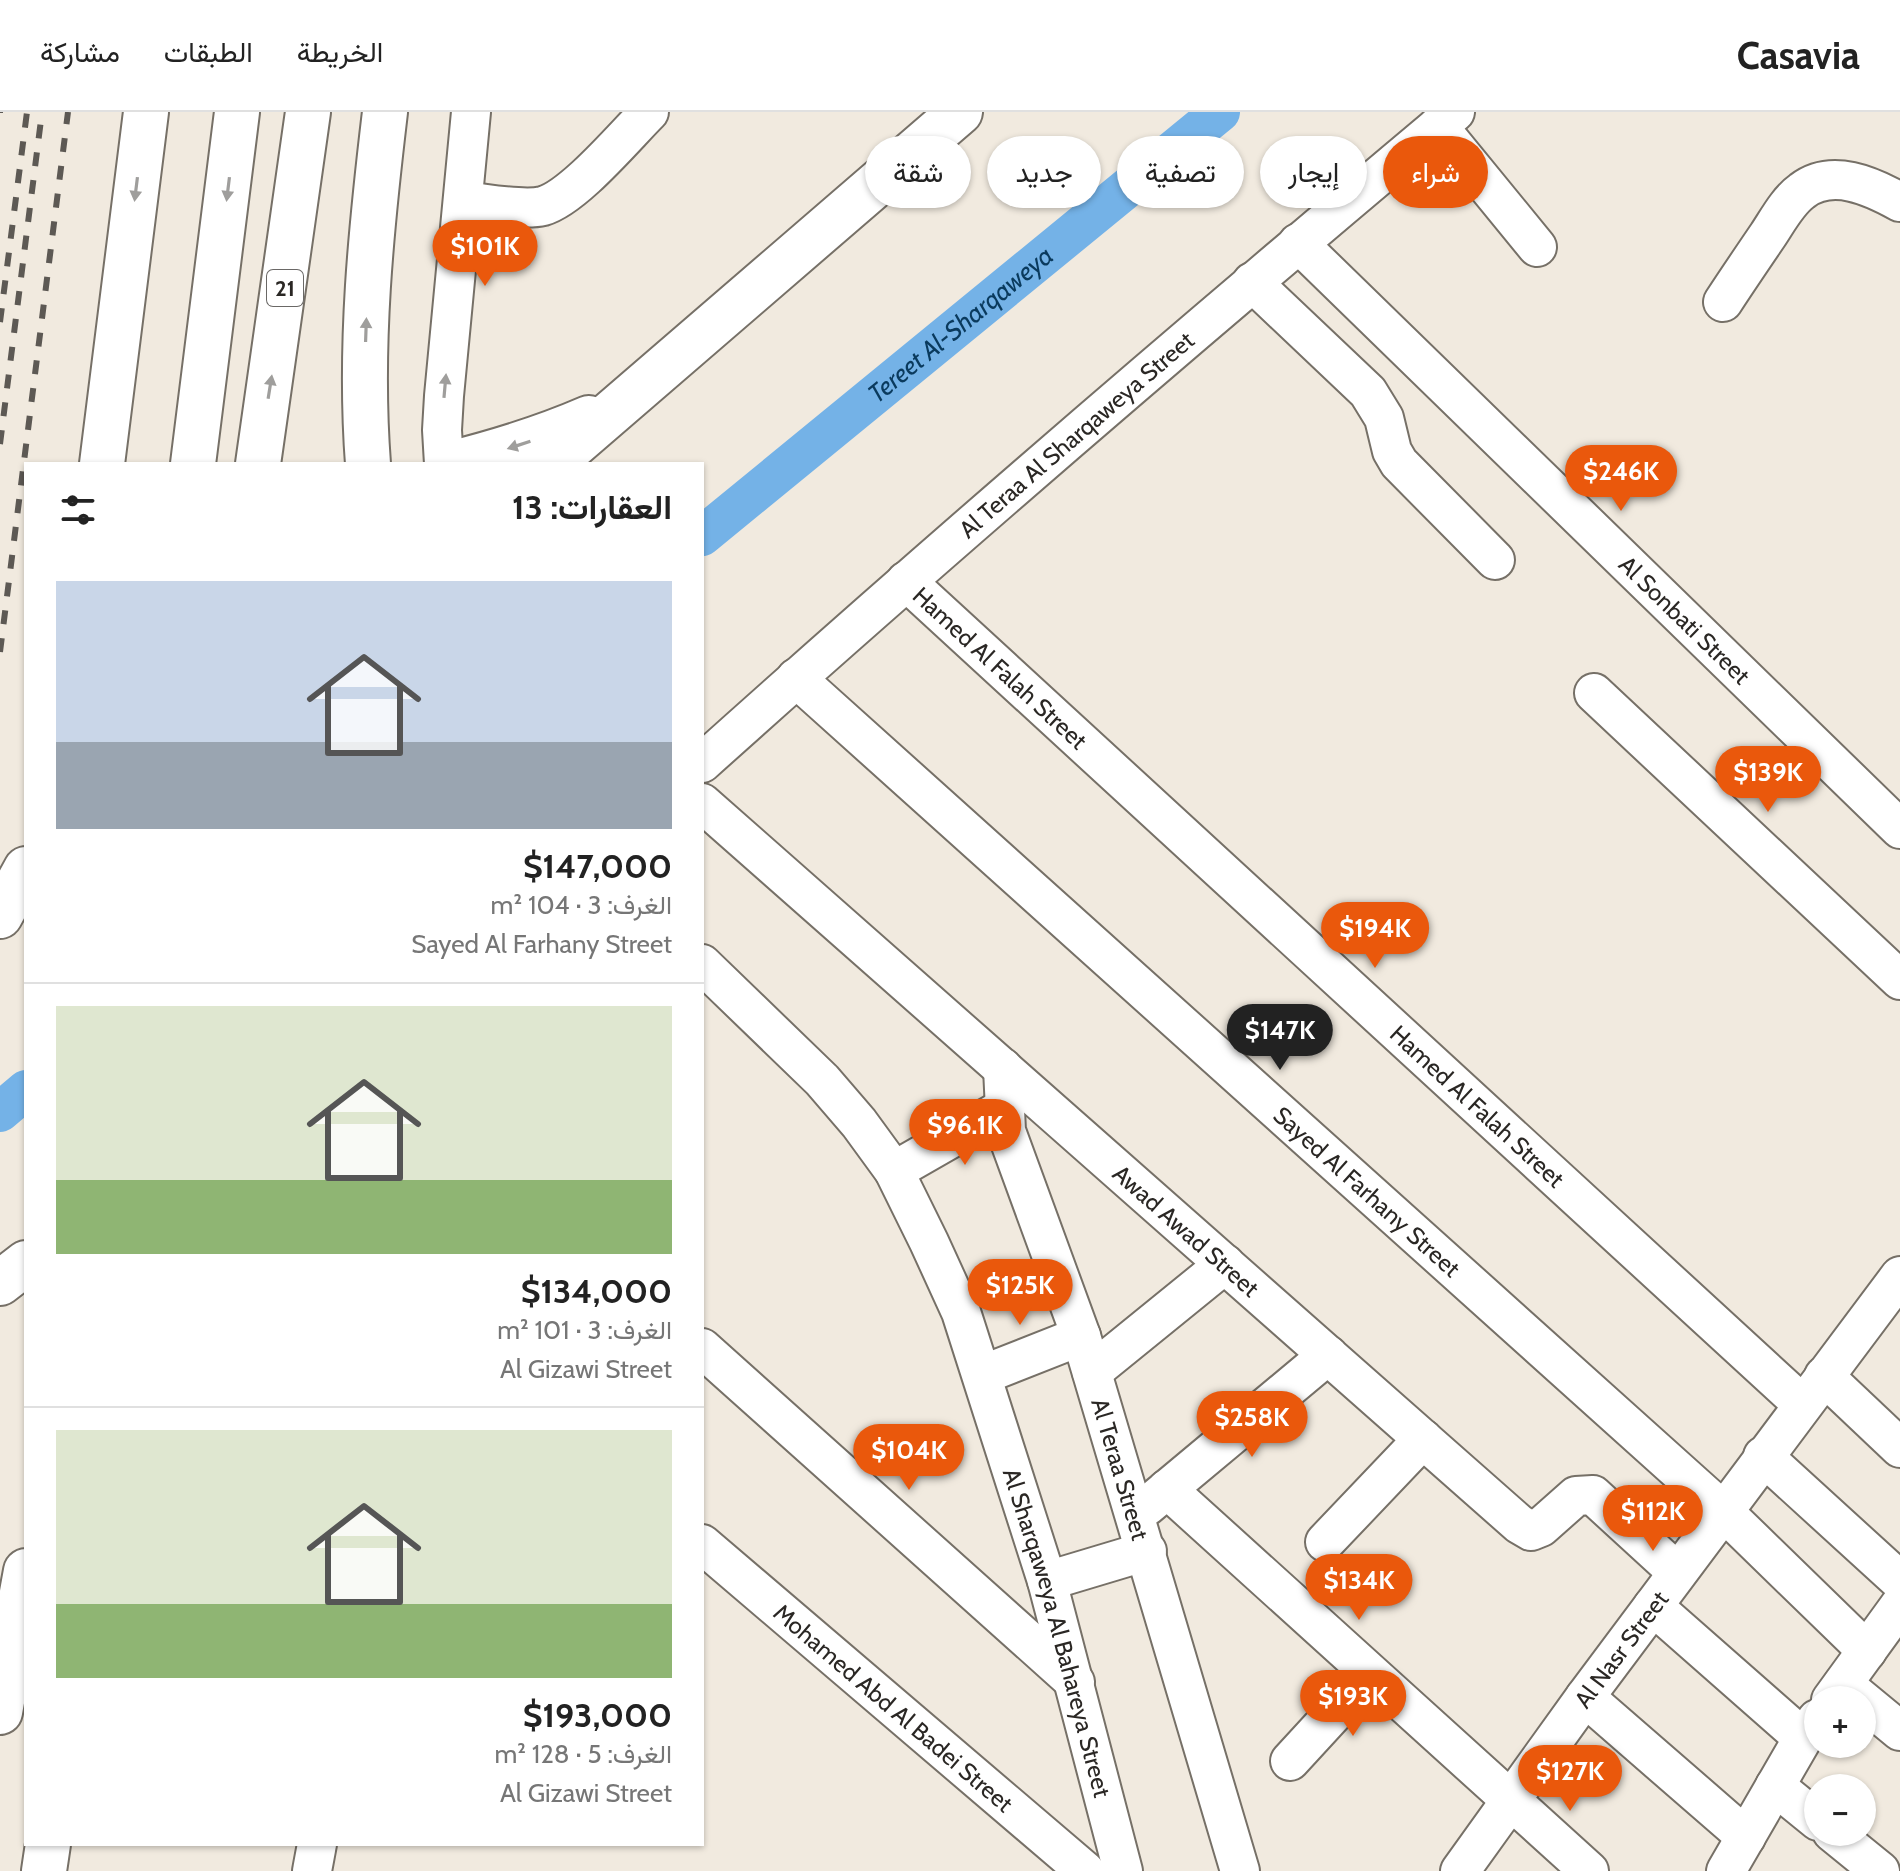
<!DOCTYPE html>
<html lang="ar">
<head>
<meta charset="utf-8">
<style>
	:root { --surface:#fff; --page:#f2f2f2; --text:#222; --muted:#767676; --line:#e0e0e0; --accent:#ea580c }
	body { margin:0; font-family:Cabin,Vazirmatn,sans-serif; background:var(--page); color:var(--text); direction:rtl; height:100vh; display:flex; flex-direction:column; font-size:30px; white-space:nowrap }
	* { box-sizing:border-box; margin:0 }
	p { font-size:26px; color:var(--muted) }
	.icon { flex:none; width:44px; height:44px; fill:none; stroke:currentColor; stroke-width:2; stroke-linecap:round; stroke-linejoin:round }
	.map { position:relative; flex:1; overflow:hidden; direction:ltr }
	.side { position:absolute; left:24px; top:350px; width:680px; height:1384px; display:flex; flex-direction:column; background:var(--surface); border-radius:0px; box-shadow:0 2px 6px #0004; direction:rtl }
	.side>* { flex:none }
	.guide { position:absolute; left:728px; top:24px; width:760px; height:72px; direction:rtl; display:flex; gap:16px }
	.controls { position:absolute; left:1804px; top:1574px; display:grid; gap:16px }
	.controls a { display:grid; place-items:center; width:72px; height:72px; border-radius:50%; background:var(--surface); box-shadow:0 2px 6px #0004; font-size:40px }
	.price { position:absolute; translate:-50% -68px; padding:0 18px; border-radius:28px; background:var(--accent); color:#fff; font-size:26px; line-height:52px; filter:drop-shadow(0 2px 4px #0008) }
	.price::after { content:''; position:absolute; left:50%; top:48px; width:24px; height:18px; margin-left:-12px; background:inherit; clip-path:polygon(0 0,100% 0,50% 100%) }
	.price.selected { background:#222; color:#fff }
	ul { padding:0; list-style:none }
	li { display:grid; align-content:center; gap:16px; height:424px; padding:0 32px }
	li+li { border-top:2px solid var(--line) }
	li span { display:grid; place-items:center; height:248px; border-radius:0px; color:#555 }
	li>.icon { margin-inline-start:auto }
	span .icon { width:144px; height:144px; fill:#fffc; stroke-width:1 }
	li b { font-size:34px }
	h2 { display:flex; justify-content:space-between; align-items:center; height:96px; padding:0 32px; font-size:34px }
	.chip { padding:0 28px; border-radius:36px; background:var(--surface); box-shadow:0 2px 6px #0004; font-size:28px; line-height:72px }
	.chip.selected { background:var(--accent); color:#fff }
	header { display:flex; align-items:center; gap:48px; box-sizing:border-box; height:112px; padding:0 40px; background:var(--surface); border-bottom:2px solid var(--line) }
	header strong { font-size:38px }
	nav { display:flex; gap:44px; margin-inline-start:auto; font-size:28px }
	.map>svg:first-child { display:block }
</style>
</head>
<body>
<header>
<strong>Casavia</strong>
<nav><a>الخريطة</a><a>الطبقات</a><a>مشاركة</a></nav>
</header>
<div class="map">
<svg width="1900" height="1759" viewBox="0 0 1900 1759">
	<rect width="100%" height="100%" fill="#f1eadf"/>
	<g fill="none" stroke-linecap="round" stroke-linejoin="round">
		<g stroke="#74b2e7" stroke-width="40">
			<path id="s1" d="M702 424 1220 0"/>
			<path d="M0 1000 26 978"/>
		</g>
		<g stroke="#767067" stroke-width="42">
			<g id="minor">
				<path d="M1438 14 1537 135"/>
				<path d="M463 89C485 91 522 99 543 94 574 85 624 25 649 0"/>
				<path id="s2" d="M1298 131 1900 717"/>
				<path d="M1252 170 1368 280 1384 306 1392 339 1399 351 1495 448"/>
				<path d="M1723 190C1738 167 1753 145 1768 123 1778 108 1788 89 1802 79 1832 56 1871 74 1900 90"/>
				<path d="M444 352 442 318 444 284 471 0"/>
				<path id="s3" d="M906 469 1802 1292"/>
				<path id="s4" d="M796 566 1723 1399 1867 1539"/>
				<path d="M1594 581 1900 868"/>
				<path id="s5" d="M702 651C949 429 1201 213 1455 0"/>
				<path id="s6" d="M702 691 1519 1412 1531 1419 1541 1415 1576 1384 1593 1383 1677 1460"/>
				<path id="s7" d="M702 852 822 968 859 1011 894 1059 929 1130 961 1200 1047 1469 1123 1759"/>
				<path id="s8" d="M1003 956 1006 1019 1081 1224 1240 1759"/>
				<path d="M894 1059 1004 996"/>
				<path d="M702 1236 1075 1570"/>
				<path d="M1092 1260 1225 1152"/>
				<path d="M982 1263 1081 1224"/>
				<path d="M1824 1264 1900 1336"/>
				<path d="M1763 1344 1900 1469"/>
				<path d="M1167 1377 1589 1759"/>
				<path d="M1147 1394 1328 1243"/>
				<path d="M1325 1430 1423 1327"/>
				<path id="s9" d="M702 1432 1085 1759"/>
				<path d="M1047 1469 1147 1439"/>
				<path d="M1653 1494 1803 1626"/>
				<path d="M1843 1572 1900 1619"/>
				<path d="M1585 1585 1746 1725"/>
				<path d="M1831 1588 1900 1493"/>
				<path d="M1290 1649 1370 1562"/>
				<path d="M1775 1674 1818 1709"/>
				<path d="M1832 1720 1880 1759"/>
				<path d="M312 1759 317 1732"/>
				<path id="s10" d="M1460 1759 1585 1585 1900 1164"/>
				<path d="M1726 1759 1803 1626 1817 1607"/>
			</g>
		</g>
		<g stroke="#767067" stroke-width="48">
			<path id="major" d="M449 352C497 340 543 326 589 306
				M552 352 960 0"/>
		</g>
		<g stroke="#767067" stroke-width="48">
			<path id="highway" d="M102 352 146 0
				M193 352 237 0
				M258 352 308 0
				M368 352C359 234 371 117 385 0
				M0 804 26 757
				M0 1171 26 1151
				M0 1600 26 1459
				M44 1759 48 1732"/>
		</g>
		<use href="#minor" stroke="#fff" stroke-width="38"/>
		<use href="#major" stroke="#fff" stroke-width="44"/>
		<use href="#highway" stroke="#fff" stroke-width="44"/>
		<path stroke="#5d5954" stroke-width="6" stroke-dasharray="14 14" stroke-linecap="butt" d="M0 1V0
			M0 210 27 0
			M0 332 42 0
			M0 540 68 0"/>
	</g>
	<defs><path id="oneway-solid" d="M-6-.8H1V-3.2L6.5 0L1 3.2V.8H-6Z" transform="scale(2)"/></defs>
	<g fill="#9f9e9c">
		<use href="#oneway-solid" transform="translate(136 77) rotate(97)"/>
		<use href="#oneway-solid" transform="translate(228 77) rotate(97)"/>
		<use href="#oneway-solid" transform="translate(366 218) rotate(-88)"/>
		<use href="#oneway-solid" transform="translate(445 274) rotate(-85)"/>
		<use href="#oneway-solid" transform="translate(270 275) rotate(-81)"/>
		<use href="#oneway-solid" transform="translate(519 333) rotate(162)"/>
	</g>
	<g text-anchor="middle" dominant-baseline="central" stroke-width="8" stroke-linejoin="round" paint-order="stroke">
		<rect fill="#fff" stroke="#6a6866" stroke-width="2" x="267" y="158" width="36" height="36" rx="6"/>
		<g font-size="22" font-weight="bold" fill="#2a2724">
			<text x="285" y="176">21</text>
		</g>
		<g font-size="24" fill="#2a2724" stroke="#fff">
			<text stroke="none"><textPath href="#s5" startOffset="498">Al Teraa Al Sharqaweya Street</textPath></text>
			<text stroke="none"><textPath href="#s2" startOffset="540">Al Sonbati Street</textPath></text>
			<text stroke="none"><textPath href="#s3" startOffset="128">Hamed Al Falah Street</textPath></text>
			<text stroke="none"><textPath href="#s3" startOffset="776">Hamed Al Falah Street</textPath></text>
			<text stroke="none"><textPath href="#s4" startOffset="768">Sayed Al Farhany Street</textPath></text>
			<text stroke="none"><textPath href="#s6" startOffset="646">Awad Awad Street</textPath></text>
			<text stroke="none"><textPath href="#s8" startOffset="420">Al Teraa Street</textPath></text>
			<text stroke="none"><textPath href="#s7" startOffset="774">Al Sharqaweya Al Bahareya Street</textPath></text>
			<text stroke="none"><textPath href="#s10" startOffset="274">Al Nasr Street</textPath></text>
			<text stroke="none"><textPath href="#s9" startOffset="252">Mohamed Abd Al Badei Street</textPath></text>
		</g>
		<g font-size="26" font-style="italic" fill="#0a3a5d" stroke="#fff">
			<text stroke="none"><textPath href="#s1" startOffset="334">Tereet Al-Sharqaweya</textPath></text>
		</g>
	</g>
</svg>
<div class="controls">
<a>+</a>
<a>−</a>
</div>
<b class="price" style="left:485px;top:176px">$101K</b>
<b class="price" style="left:1621px;top:401px">$246K</b>
<b class="price" style="left:1768px;top:702px">$139K</b>
<b class="price" style="left:1375px;top:858px">$194K</b>
<b class="price selected" style="left:1280px;top:960px">$147K</b>
<b class="price" style="left:965px;top:1055px">$96.1K</b>
<b class="price" style="left:1020px;top:1215px">$125K</b>
<b class="price" style="left:1252px;top:1347px">$258K</b>
<b class="price" style="left:909px;top:1380px">$104K</b>
<b class="price" style="left:1653px;top:1441px">$112K</b>
<b class="price" style="left:1359px;top:1510px">$134K</b>
<b class="price" style="left:1353px;top:1626px">$193K</b>
<b class="price" style="left:1570px;top:1701px">$127K</b>
<div class="guide">
<a class="chip selected">شراء</a>
<a class="chip">إيجار</a>
<a class="chip">تصفية</a>
<a class="chip">جديد</a>
<a class="chip">شقة</a>
</div>
<section class="side">
<h2>العقارات: 13<svg class="icon" aria-label="filters" viewBox="0 0 24 24"><path d="M4 7h16M4 17h16"/><circle cx="9" cy="7" r="2"/><circle cx="15" cy="17" r="2"/></svg></h2>
<ul>
<li><span style="background:linear-gradient(#c9d6e8 65%,#9aa5b1 0)"><svg class="icon" aria-label="home" viewBox="0 0 24 24"><path d="M3 11l9-7 9 7M6 9v11h12V9"/></svg></span><div><b>$147,000</b><p>الغرف: 3 · 104 m²</p><p>Sayed Al Farhany Street</p></div></li>
<li><span style="background:linear-gradient(#dfe7d0 70%,#8fb573 0)"><svg class="icon" aria-label="home" viewBox="0 0 24 24"><path d="M3 11l9-7 9 7M6 9v11h12V9"/></svg></span><div><b>$134,000</b><p>الغرف: 3 · 101 m²</p><p>Al Gizawi Street</p></div></li>
<li><span style="background:linear-gradient(#dfe7d0 70%,#8fb573 0)"><svg class="icon" aria-label="home" viewBox="0 0 24 24"><path d="M3 11l9-7 9 7M6 9v11h12V9"/></svg></span><div><b>$193,000</b><p>الغرف: 5 · 128 m²</p><p>Al Gizawi Street</p></div></li>
</ul>
</section>
</div>
</body>
</html>
